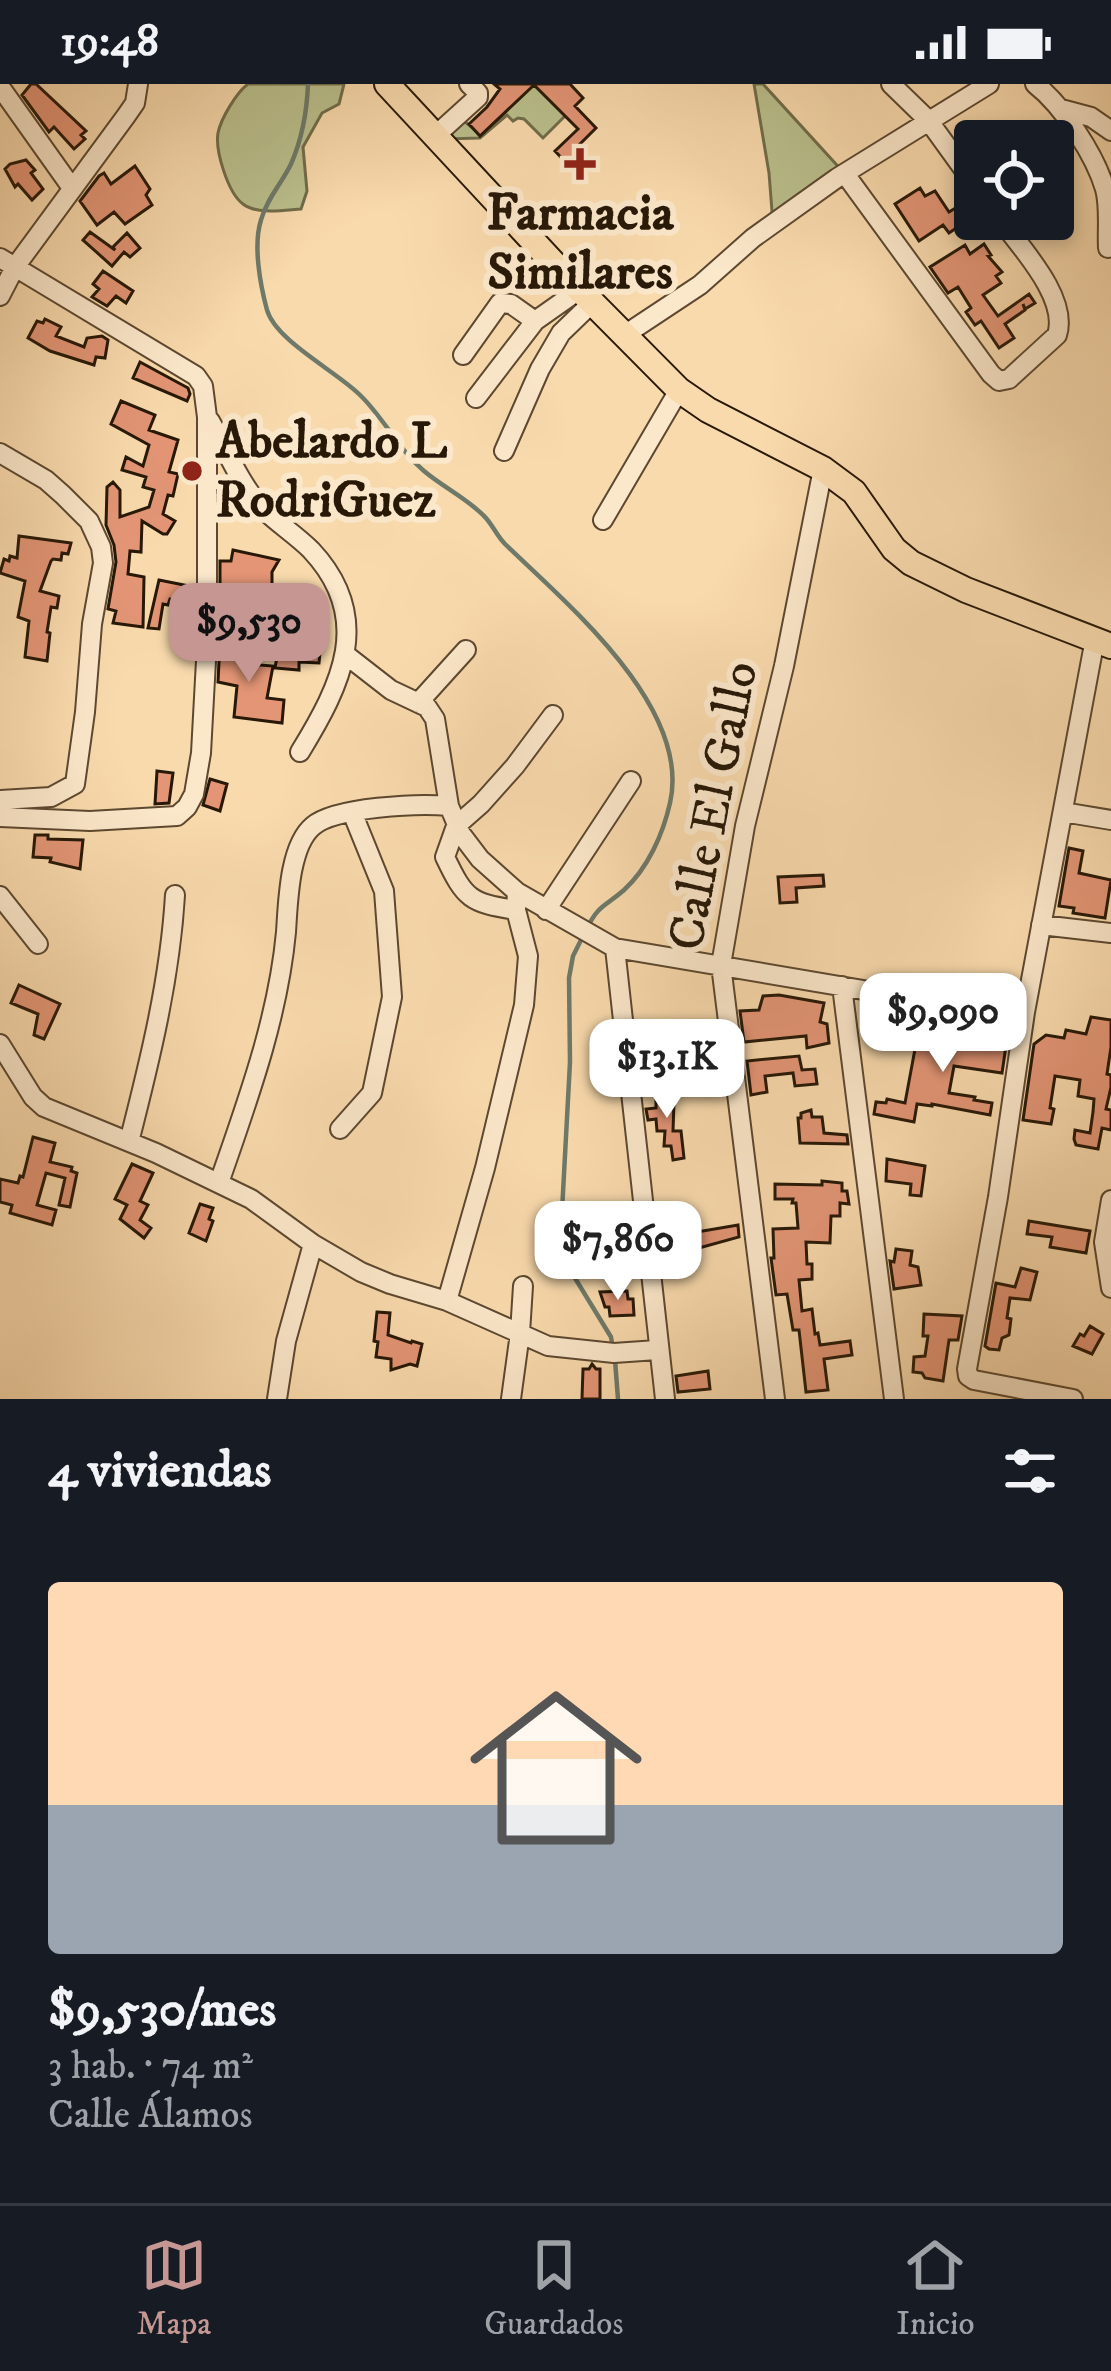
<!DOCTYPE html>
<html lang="es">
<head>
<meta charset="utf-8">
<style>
	:root { --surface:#171b24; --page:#242831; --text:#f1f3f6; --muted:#9ea1a6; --line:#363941; --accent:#c59692 }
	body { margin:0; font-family:"IM FELL DW Pica",serif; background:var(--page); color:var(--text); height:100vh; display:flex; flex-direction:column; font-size:45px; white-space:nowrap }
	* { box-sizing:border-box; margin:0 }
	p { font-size:39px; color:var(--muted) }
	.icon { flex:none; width:66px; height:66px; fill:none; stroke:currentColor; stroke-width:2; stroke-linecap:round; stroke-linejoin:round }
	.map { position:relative; height:1315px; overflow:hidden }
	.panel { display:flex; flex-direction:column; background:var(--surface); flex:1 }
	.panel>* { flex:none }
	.tools { position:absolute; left:954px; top:36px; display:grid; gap:24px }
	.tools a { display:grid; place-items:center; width:120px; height:120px; border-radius:12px; background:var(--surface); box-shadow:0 6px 18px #0003; font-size:60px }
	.price { position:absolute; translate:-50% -102px; padding:0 27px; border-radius:24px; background:#fff; color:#222; font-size:39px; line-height:78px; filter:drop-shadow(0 3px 6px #0008) }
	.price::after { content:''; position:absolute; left:50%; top:72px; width:36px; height:27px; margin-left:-18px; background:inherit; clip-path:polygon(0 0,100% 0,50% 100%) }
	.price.selected { background:var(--accent); color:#111 }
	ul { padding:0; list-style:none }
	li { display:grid; align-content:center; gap:24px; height:636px; padding:0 48px }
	li span { display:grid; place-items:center; height:372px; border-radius:12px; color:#555 }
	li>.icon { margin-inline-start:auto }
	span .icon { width:216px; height:216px; fill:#fffc; stroke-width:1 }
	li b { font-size:51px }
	h2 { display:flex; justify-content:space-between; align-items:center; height:144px; padding:0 48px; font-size:51px }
	.status { display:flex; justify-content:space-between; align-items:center; height:84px; padding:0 60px; background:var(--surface); direction:ltr }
	.status svg { height:33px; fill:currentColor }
	.tab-bar { display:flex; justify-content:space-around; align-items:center; height:168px; border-top:3px solid var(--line); background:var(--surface); font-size:33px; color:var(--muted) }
	.tab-bar a { display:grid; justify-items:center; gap:6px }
	.tab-bar .selected { color:var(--accent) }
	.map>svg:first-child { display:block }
</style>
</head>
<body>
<div class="status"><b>19:48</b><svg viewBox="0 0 49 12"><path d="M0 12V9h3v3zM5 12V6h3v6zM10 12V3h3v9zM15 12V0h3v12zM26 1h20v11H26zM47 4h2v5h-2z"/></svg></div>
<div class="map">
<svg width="1111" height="1315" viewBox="0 0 1111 1315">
	<rect width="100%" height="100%" fill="#f9daad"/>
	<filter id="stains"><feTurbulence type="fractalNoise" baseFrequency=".00167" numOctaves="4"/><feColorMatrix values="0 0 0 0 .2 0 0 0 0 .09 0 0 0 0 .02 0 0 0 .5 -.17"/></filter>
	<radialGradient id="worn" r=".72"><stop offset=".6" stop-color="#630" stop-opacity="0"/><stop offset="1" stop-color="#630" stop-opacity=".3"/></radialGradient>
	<path fill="#bac08d" stroke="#706c4a" stroke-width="3" d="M248 0H344L339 20 322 29 303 63 307 107 301 125C285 126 257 131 243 120 228 109 215 67 218 49 221 34 237 8 248 0Z
		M525 0H549L565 32 543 54 524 35 518 34 513 37 507 31 480 54 446 55 464 37 481 51 523 11Z
		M754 0H763L845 90 773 140 769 89Z"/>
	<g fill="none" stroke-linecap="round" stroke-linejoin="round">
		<path stroke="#6e796a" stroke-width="4.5" d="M308 0C307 26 302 55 291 80 282 99 267 114 261 136 253 161 260 200 267 226 276 257 336 287 360 311 384 334 398 365 424 387 443 403 466 414 483 431 492 439 496 451 505 460 566 519 692 623 670 719 663 750 648 784 624 806 606 822 599 820 587 844
			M582 854 573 872 569 894 570 978 561 1146 567 1181 611 1253 613 1265
			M615 1276 618 1315"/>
	</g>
	<path fill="#e39575" stroke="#271807" stroke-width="3" d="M31 0H36L86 47 81 51 85 55 74 65 54 43 49 48 22 11Z
		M494 0H570L583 14 575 22 596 44 577 63 591 78 577 90 555 67 578 45 534 1 480 52 469 40 487 23 500 5Z
		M26 76 35 86 31 89 43 105 32 116 18 100 15 103 5 85 10 80Z
		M135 82 150 105 146 111 152 121 125 140 114 128 97 141 80 117 99 92 104 89 111 100Z
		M920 104 925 112 935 107 949 128 962 120 971 134 949 149 943 141 919 157 895 120Z
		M90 148 115 166 113 163 127 149 140 164 130 173 124 168 112 182 83 156Z
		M984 160 991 171 988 172 1002 188 996 192 1001 199 983 211 998 232 1029 210 1035 219 1025 225 1023 220 1025 226 1005 240 1014 254 999 264 981 237 975 241 966 228 971 224 958 203 948 209 930 183 965 161 970 170Z
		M103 187 133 207 126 219 116 212 107 222 92 213 99 205 93 200Z
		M45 235 61 243 56 252 84 263 87 254 102 252 108 256 105 274 96 273 94 281 50 267 28 254 37 237 43 239Z
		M140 278 188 304 190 310 187 317 133 294Z
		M121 317 155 331 149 346 178 356 169 388 178 390 173 412 168 411 163 430 175 437 167 450H163L142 437 141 468 130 467 128 490 144 493 143 543 113 539 116 527 108 525 116 478 114 461 106 441 107 403 113 398 120 406V433L149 423 154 406 143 403 146 393 122 386 126 373 143 382 149 361 111 340Z
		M19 452 71 459 68 470 62 469 61 476 53 475 51 477 40 507 59 512 57 524 51 523 47 548 50 549 47 577 25 573 29 537 18 533 25 497 0 489 4 475 9 477 10 472 17 474Z
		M233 466 279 476 272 488V502H267L265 517 220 514V477H231Z
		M159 496 189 502V507L188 519 170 515 168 521 163 520 159 545 148 544Z
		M293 523H304L303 543 264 541 265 528 293 532Z
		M297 544H317L316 569H320L319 579 299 578V586L275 584 278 567 296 570Z
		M220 558 238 561 237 567 251 569 249 580 273 582 267 614 284 616 282 639 234 633 237 602 218 598Z
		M157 687 173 689 169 719 155 720Z
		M210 695 227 700 220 727 203 721Z
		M35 751H48V755L83 756 80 785 50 778 51 774 33 773Z
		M1069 764 1083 767 1079 789 1111 796 1105 834 1073 829 1074 824 1059 822Z
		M823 791 824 802 796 804 797 818 780 819 778 793Z
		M19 901 60 920 44 955 34 951 38 930 11 919Z
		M779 911 824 919 820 938 827 940 829 959 807 964 806 952 744 958 740 927 759 926 763 912Z
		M1091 933 1111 936V963L1107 990 1111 991V1003L1106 1025 1111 1026V1046L1102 1044 1098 1065 1076 1061 1074 1055 1075 1046 1090 1049 1093 1028 1094 1015 1078 1012 1080 996 1055 992 1050 1024 1054 1025 1051 1040 1023 1036 1034 960 1046 951 1064 954 1066 946 1086 950Z
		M920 938 932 940 929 956 959 962 962 952 1004 961 1005 955H1007L1002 989 954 982 949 1009 975 1013 974 1016 992 1019 990 1031 932 1020V1022L917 1020 914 1038 874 1030 876 1018 886 1019 887 1015 905 1019Z
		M662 939 666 968 648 970 645 950H650L652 940Z
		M799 972 802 986 815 985 817 1000 795 1002 793 989 765 992 767 1008 751 1011 747 977Z
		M660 1003H671V1018H674L673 1047H681L684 1074 673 1076 671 1062H664L665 1047H657L656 1035 648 1036 646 1025 656 1024V1005Z
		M811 1026 812 1033H822L824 1049 847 1051 848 1060 800 1059 798 1034H801V1029Z
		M33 1053 55 1059 50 1078 72 1083 71 1087 77 1089 70 1123 59 1121 65 1094 46 1089 37 1121 56 1126 52 1141 10 1129 12 1121 0 1118V1095L18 1099 20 1092 23 1093Z
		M887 1075 925 1082 921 1112 910 1111 911 1100 886 1097Z
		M132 1080 153 1089 140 1117 148 1121 140 1136 151 1144 144 1154 120 1135 127 1121 115 1115Z
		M822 1097 842 1099V1107H847L849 1120 840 1119V1132H831L830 1159 806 1158 807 1180H812V1195L799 1196 802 1227 812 1225 815 1250 818 1249 820 1261 850 1257 852 1271 824 1275 828 1306 806 1308 799 1246H793L787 1210 776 1211 771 1174H774L773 1145 798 1144 796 1119H792L793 1115H775V1100L822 1101Z
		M200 1120 213 1124 209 1135 213 1137 206 1157 189 1149Z
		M1029 1137 1090 1147 1086 1169 1050 1163 1052 1153 1027 1150Z
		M738 1141 739 1153 699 1164H686L685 1150Z
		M896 1165 912 1167 910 1181 918 1183 921 1201 894 1205 890 1177 894 1178Z
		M1021 1184 1037 1188 1030 1216 1010 1214 1007 1234 1011 1235 1009 1251 1002 1254 999 1266 989 1265 985 1262 996 1199 1015 1203Z
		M627 1207 628 1215H633L634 1231 610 1232 609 1223H605L600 1208Z
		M377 1228 390 1229 388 1251 411 1259 412 1257 422 1260 417 1282 410 1280 391 1286V1275L376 1273 378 1258 374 1257Z
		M924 1230 962 1232 958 1256H949L943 1297 925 1294 922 1289 913 1288 914 1273 925 1272 928 1252H923Z
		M1090 1242 1103 1250 1092 1270 1073 1262 1080 1250 1084 1252Z
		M592 1280 596 1285H600V1315H582L583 1285H589Z
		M708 1287 710 1305 678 1308 676 1292Z"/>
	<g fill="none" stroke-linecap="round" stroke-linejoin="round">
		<g stroke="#5c4830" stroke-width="22">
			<path id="minor" d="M891 0 928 36 975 101
				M1035 0C1063 22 1095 71 1105 105 1110 123 1107 146 1108 164
				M3 7 72 104
				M1061 25 1091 33 1111 47
				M435 52 478 13V9L469 0
				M845 90 991 290 999 297 1009 295 1057 251C1069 214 1021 164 1000 135
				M0 174 196 292 203 302 207 333V558L201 669 194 710 187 723 177 732 90 737 0 733
				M0 212 15 183 126 32 135 19 138 0
				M623 252 700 201 753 154 837 94 989 0
				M463 271 500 219 511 220 535 237
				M476 314 535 237 579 206
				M210 337C226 365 240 400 262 424 277 439 296 451 311 466 375 534 341 601 300 668
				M504 367 540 285 561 249 592 219
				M0 369 46 396 63 411 89 437 101 463 103 479 92 540 85 628 75 700 51 713 0 716
				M603 436 679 306
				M346 571 391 606 427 623 435 635 449 722 461 750 480 775 517 808 615 864 881 909 1025 928
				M418 619 466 566
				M1063 728 1111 736
				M0 812 38 860
				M516 826C470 819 465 815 445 773L456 742 481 720 515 682 553 631
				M546 826 631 697
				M1041 841 1111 849
				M615 864 665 1315
				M842 902 894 1315
				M0 960 33 1013 44 1023 156 1069 251 1115 313 1160 361 1188 390 1200 447 1217 548 1262 614 1269 657 1266
				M340 1045 372 1009 392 913 384 807 352 728
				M129 1058C150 976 170 895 175 811
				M219 1099C247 1018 278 935 286 848 288 819 289 762 313 742 335 723 419 719 449 722
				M1111 1116 1104 1158 1111 1204
				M447 1217 485 1084 524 921 528 872 516 826 517 808
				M277 1315 286 1257 313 1160
				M511 1315 520 1249 523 1202
				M775 1315 721 881 745 742 784 582 823 385
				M1073 1315 974 1296 968 1292 967 1285 998 1113 1025 928 1095 555"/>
		</g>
		<g stroke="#271807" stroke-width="28">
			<path id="major" d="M387 0 559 185 679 306 708 326 823 385 854 408 894 465 911 479 966 506 1111 562"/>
		</g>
		<use href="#minor" stroke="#fbe7ca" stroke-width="18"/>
		<use href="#major" stroke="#f9daad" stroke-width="24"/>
	</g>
	<g fill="#8f2418" stroke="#fbe7ca" stroke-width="4.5">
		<path d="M574 62h12v12h12v12h-12v12h-12v-12h-12v-12h12z"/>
		<circle cx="192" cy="387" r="12"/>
	</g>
	<g text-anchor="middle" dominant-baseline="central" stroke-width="12" stroke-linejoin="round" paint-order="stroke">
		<g font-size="51" font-weight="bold" fill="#271807" stroke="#fbe7ca">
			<text x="580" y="130">Farmacia<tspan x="580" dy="59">Similares</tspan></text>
			<text x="216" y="358" text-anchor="start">Abelardo L<tspan x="216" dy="59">RodriGuez</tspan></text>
		</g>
		<g font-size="51" fill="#271807" stroke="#fbe7ca">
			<text transform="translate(714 722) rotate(-79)">Calle El Gallo</text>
		</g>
	</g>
	<rect width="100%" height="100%" filter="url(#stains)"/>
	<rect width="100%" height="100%" fill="url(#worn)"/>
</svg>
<div class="tools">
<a><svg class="icon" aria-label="locate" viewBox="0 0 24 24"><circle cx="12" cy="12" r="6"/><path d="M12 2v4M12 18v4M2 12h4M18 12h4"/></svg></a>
</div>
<b class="price selected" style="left:249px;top:601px">$9,530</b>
<b class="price" style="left:943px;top:991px">$9,090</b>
<b class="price" style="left:667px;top:1037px">$13.1K</b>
<b class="price" style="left:618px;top:1219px">$7,860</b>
</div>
<section class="panel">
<h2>4 viviendas<svg class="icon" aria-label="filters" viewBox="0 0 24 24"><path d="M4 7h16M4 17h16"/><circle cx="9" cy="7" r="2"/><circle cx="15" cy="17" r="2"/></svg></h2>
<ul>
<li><span style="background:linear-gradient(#ffd9b3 60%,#9aa5b1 0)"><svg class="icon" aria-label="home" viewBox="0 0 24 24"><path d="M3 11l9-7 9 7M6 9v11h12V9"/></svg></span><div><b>$9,530/mes</b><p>3 hab. · 74 m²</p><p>Calle Álamos</p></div></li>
</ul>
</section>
<nav class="tab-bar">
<a class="selected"><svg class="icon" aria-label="map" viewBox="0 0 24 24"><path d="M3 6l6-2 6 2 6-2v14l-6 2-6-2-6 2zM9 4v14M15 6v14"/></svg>Mapa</a>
<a><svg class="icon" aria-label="saved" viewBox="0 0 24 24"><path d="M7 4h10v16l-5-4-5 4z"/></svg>Guardados</a>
<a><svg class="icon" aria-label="home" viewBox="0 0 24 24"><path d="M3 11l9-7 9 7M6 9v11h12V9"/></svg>Inicio</a>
</nav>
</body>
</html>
